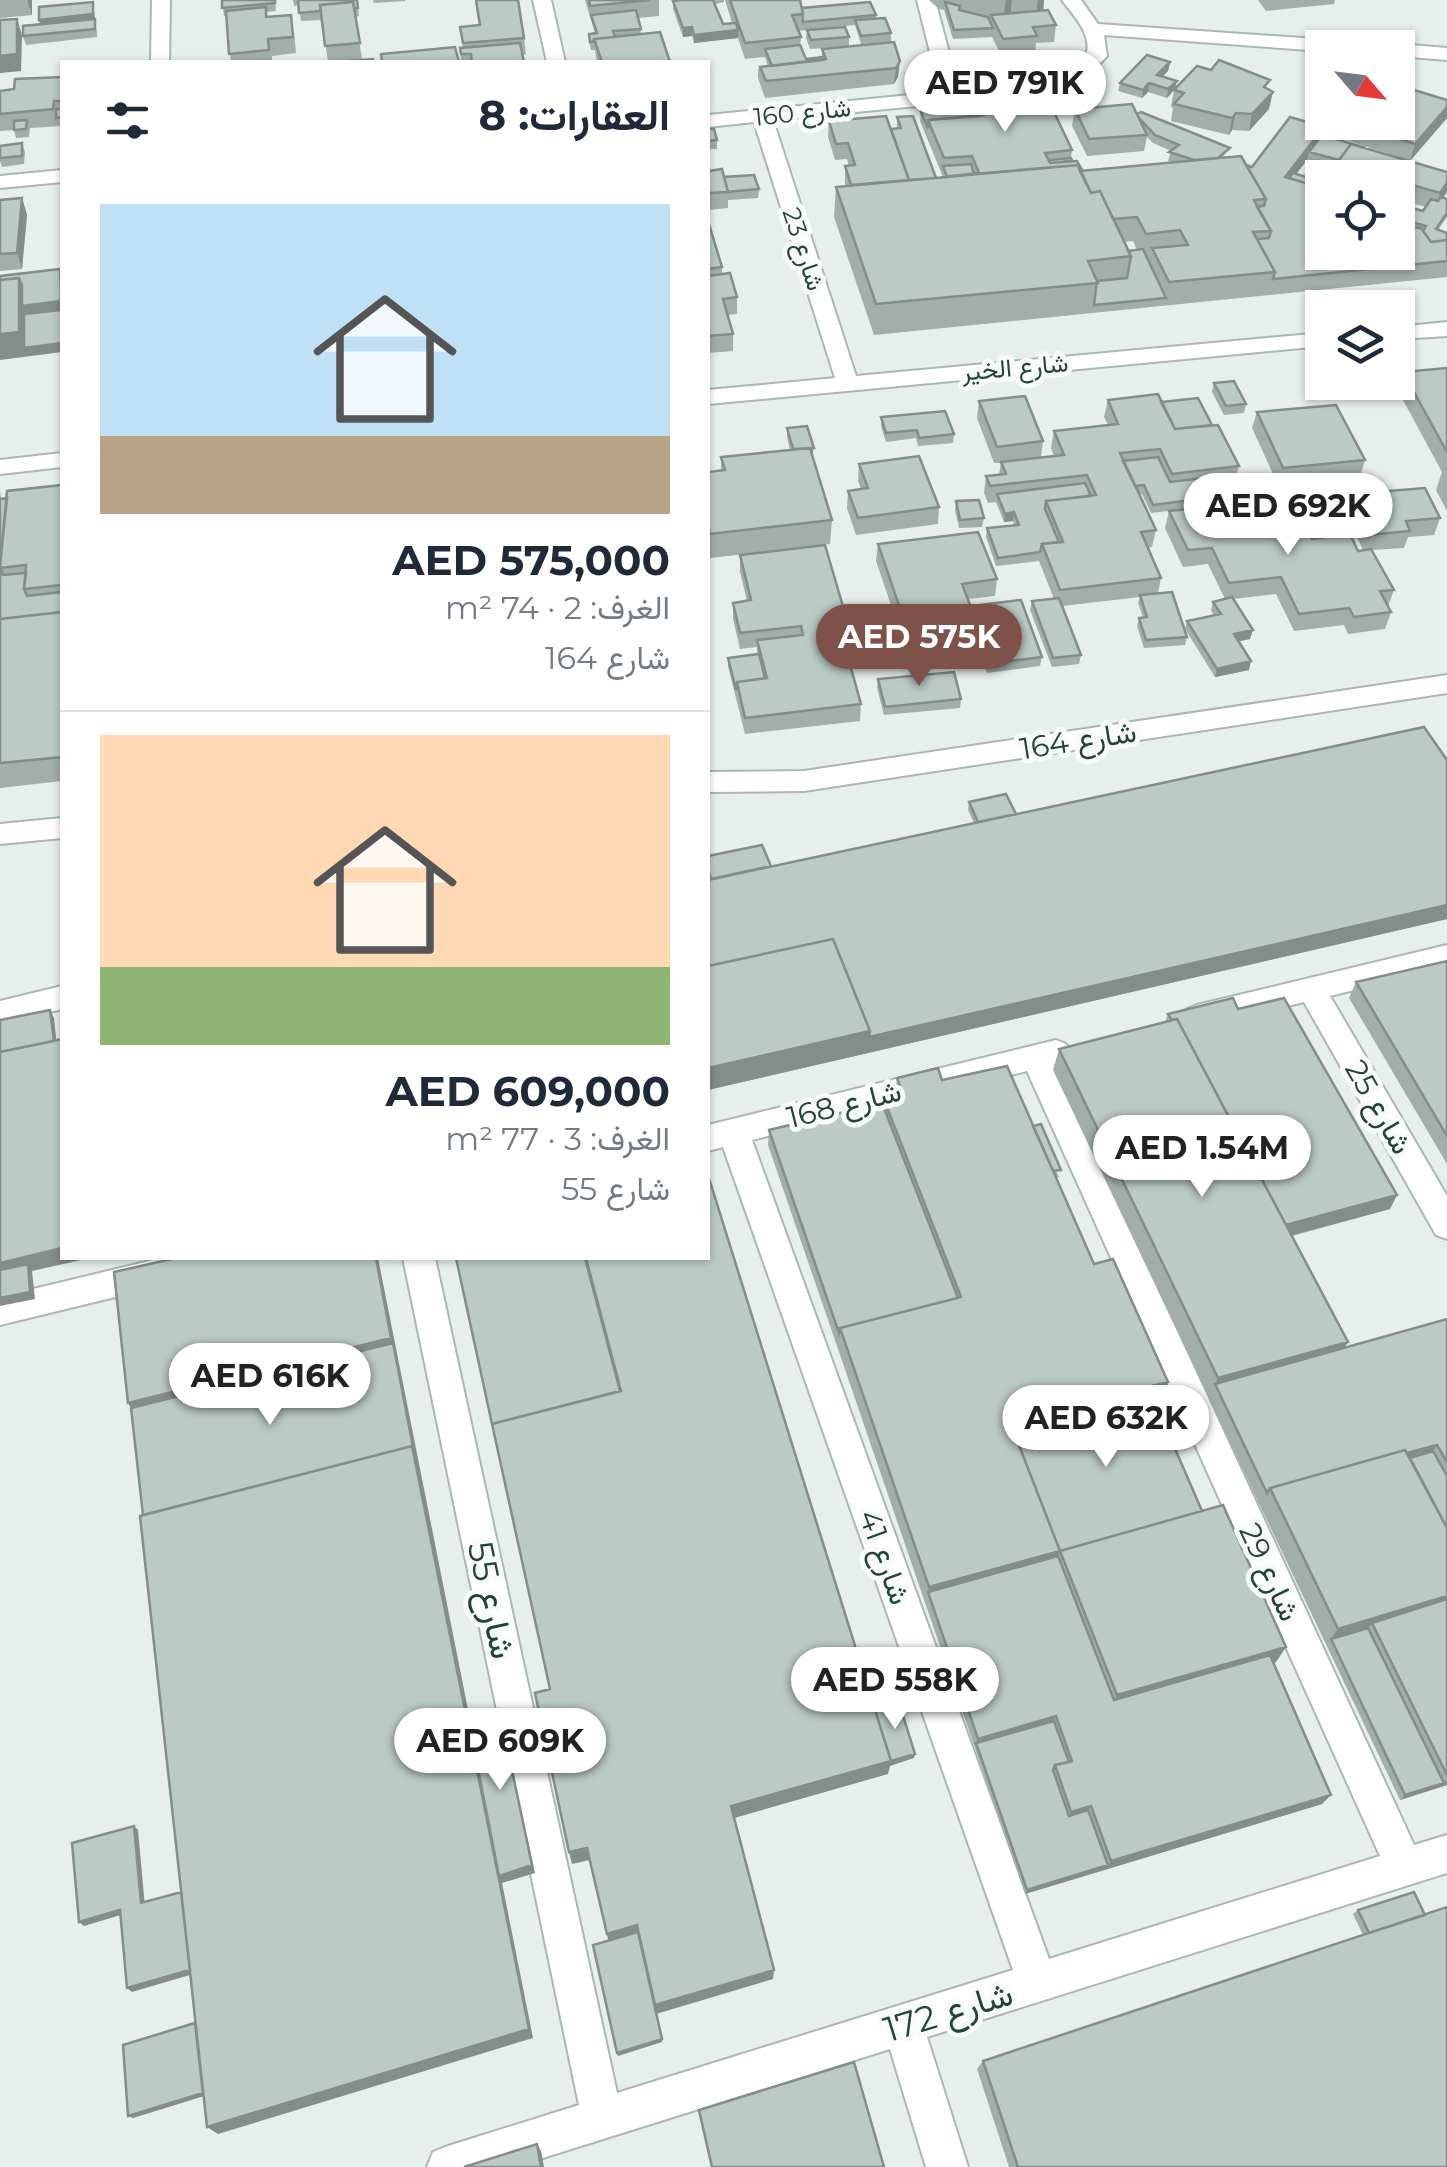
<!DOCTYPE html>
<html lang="ar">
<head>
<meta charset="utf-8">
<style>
	:root { --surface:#fff; --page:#f6f6f7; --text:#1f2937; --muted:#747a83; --line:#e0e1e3; --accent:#7f5249 }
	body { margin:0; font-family:Montserrat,Vazirmatn,sans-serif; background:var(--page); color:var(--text); direction:rtl; height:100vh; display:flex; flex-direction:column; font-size:38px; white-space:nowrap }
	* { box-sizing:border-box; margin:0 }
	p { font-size:32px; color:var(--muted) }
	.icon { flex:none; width:55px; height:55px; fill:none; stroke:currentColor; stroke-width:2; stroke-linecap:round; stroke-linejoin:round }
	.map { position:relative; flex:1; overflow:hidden; direction:ltr }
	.panel { position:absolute; left:60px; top:60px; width:650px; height:1200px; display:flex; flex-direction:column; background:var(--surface); border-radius:0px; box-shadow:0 2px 8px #0004; direction:rtl }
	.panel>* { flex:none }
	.needle { width:65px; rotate:118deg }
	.fabs { position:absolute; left:1305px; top:30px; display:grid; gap:20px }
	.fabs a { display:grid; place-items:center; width:110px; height:110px; border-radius:0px; background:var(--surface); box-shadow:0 2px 8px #0004; font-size:50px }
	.price { position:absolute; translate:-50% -85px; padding:0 22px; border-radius:35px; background:#fff; color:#222; font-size:32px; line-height:65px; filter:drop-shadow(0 2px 5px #0008) }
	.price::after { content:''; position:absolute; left:50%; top:60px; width:30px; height:22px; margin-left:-15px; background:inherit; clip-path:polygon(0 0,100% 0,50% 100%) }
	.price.active { background:var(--accent); color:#fff }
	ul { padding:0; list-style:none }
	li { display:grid; align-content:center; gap:20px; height:530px; padding:0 40px }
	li+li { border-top:2px solid var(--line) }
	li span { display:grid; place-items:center; height:310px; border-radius:0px; color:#555 }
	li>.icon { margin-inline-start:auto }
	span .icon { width:180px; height:180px; fill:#fffc; stroke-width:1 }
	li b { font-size:42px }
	h2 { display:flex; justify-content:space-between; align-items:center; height:120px; padding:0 40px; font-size:42px }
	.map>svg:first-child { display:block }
</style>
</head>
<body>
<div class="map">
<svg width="1447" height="2167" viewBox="0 0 1447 2167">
	<rect width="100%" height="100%" fill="#e6efeb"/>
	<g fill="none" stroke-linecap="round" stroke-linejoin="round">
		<g stroke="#a8b8b2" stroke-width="4">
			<path id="minor" d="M152 0H170L169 62H151Z
				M533 0H551L565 62H547Z
				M917 0H935L959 90 1039 83 1084 61C1096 37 1075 18 1062 0H1081L1098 24 1359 42 1368 48H1322V51L1104 35 1107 56 1087 77 1042 94 773 120 856 376 1322 333V346L708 404V390L835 378 754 122 708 127V115L940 92Z
				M1398 44 1447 48V60L1398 56V48H1390Z
				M62 170V182L0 188V176Z
				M1447 322V336L1398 339V327Z
				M62 453V467L0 474V460Z
				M1447 675V693L804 791 708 792V772L804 771Z
				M62 818V838L0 844V824Z
				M1447 945V967L1330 996 1447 1196V1239L1436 1235 1304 1002 1197 1029 1187 1025 1182 1017 1187 1009 1197 1005Z
				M62 986V1009L0 1025V1001Z
				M1056 1040 1066 1044 1071 1052 1066 1060 1054 1064 1414 1845 1447 1835V1873L927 2037 968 2167H926L890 2049 514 2167H427L433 2152 448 2146 579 2105 403 1258H435L617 2093 1013 1970 723 1147 708 1151V1125ZM1027 1071 1380 1856 1049 1959 752 1140Z
				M162 1258H234L229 1268 218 1272 0 1325V1297Z"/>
		</g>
		<use href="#minor" fill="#fff" fill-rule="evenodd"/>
	</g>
	<path fill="#a1aea9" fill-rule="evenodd" d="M0 0H32V15L0 18Z
		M222 0H275L276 11 267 12 268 17 294 32 296 53 272 56V62H231L227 16H224Z
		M293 0H357L359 16 356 17 362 60 328 62 322 20 301 21 299 5 294 6Z
		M373 0H405V1L374 3Z
		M475 0 524 38 526 54 523 55 524 62H461L460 48H463L460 27 479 25Z
		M585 0H659V16L638 18 641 34 670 62H597L595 50H591L589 42V34L595 33Z
		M724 0V2L715 4 723 24 732 23 725 0H800L802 8 876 15V19L891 33V42L861 44 855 25 798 31 801 37 800 45 806 59 822 57V49L894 42 898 77 894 84 765 98 758 78V69L768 66 765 57 745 59 738 38 694 43 692 36 683 37 673 9V1Z
		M929 0H1044L1043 10 1056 25 1054 42 1036 43 1035 53 1001 55 992 37 953 39 944 10 939 9Z
		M1258 0H1335L1334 4 1266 11Z
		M93 2 97 37 26 45 23 36 40 24Z
		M807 30 849 37V46L810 49 806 38Z
		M979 62 1012 78 984 81 978 70Z
		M1170 62 1168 71 1163 76 1175 89 1167 98 1148 92 1142 98 1118 91 1120 83Z
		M62 77V126L30 128 29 137 16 138 14 130 0 131V91L14 89Z
		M1268 89 1269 109 1249 131 1232 130 1229 135 1171 121 1173 108 1171 107 1174 90Z
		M977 99 1072 150 1071 158 1082 170 1173 162 1168 161 1171 151 1153 143 1147 137 1144 151 1087 156 1072 126 1075 109 1137 114 1227 157 1252 167 1317 125 1319 114 1322 110V122H1398L1447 118 1410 161 1322 132V135L1447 172V170V192L1443 198 1447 199V217L1438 230 1447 233V277L874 335 834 217 836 187 845 186V166H849L847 159 835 160 828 137 829 121 891 129 897 128V117L936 178 943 177 920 121 921 112 976 107ZM1307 160 1333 168 1398 178V210L1404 201 1426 207 1423 211 1404 220 1402 227 1322 252 1296 174ZM1133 241 1137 250 1128 251 1124 242Z
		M708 129 717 140V149H708Z
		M22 143 25 152 24 164 2 167 0 161V146Z
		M708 171 759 189 758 198 728 200V208L708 210Z
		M22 198 27 215 22 269 0 271V200Z
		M708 221 722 267V274L737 297V314L728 315 733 334V351L708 353Z
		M1447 368V511L1436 490 1442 472 1397 389 1403 372Z
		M1214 383 1246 404 1244 413 1224 415 1212 392Z
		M1108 400 1161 402 1212 425 1239 466 1234 483 1225 484 1231 495 1229 504 1151 513 1142 494H1139L1156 530 1152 547 1148 548 1161 578 1158 593 1187 637 1185 645 1144 648 1137 626 1139 618 1143 617 1138 603 1140 597 1062 606 1081 655 1079 664 1052 667 1030 610 1032 601 1054 599 1039 561 996 566 986 537 987 528 1014 525 1013 521 1004 522 996 502 988 503 984 493 986 476 999 475 1001 463H994L977 418 979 401 1043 441 1041 457 1054 456 1051 448 1054 431 1108 425 1104 417Z
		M1257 412 1365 460 1360 477 1278 485 1252 428Z
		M881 417 954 434 953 443 918 446 916 438 886 442 881 426Z
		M787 428 814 448 812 457 832 520 830 544 710 558 708 548V472L721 471V457L790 450 787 437Z
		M859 464 939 507 938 524 856 535 847 508 848 491 861 489 858 481Z
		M62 485V781L0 788V490L1 499Z
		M1350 494 1440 518 1434 535 1408 537 1404 548 1372 550 1394 590 1388 606 1391 612 1385 629 1348 634 1344 625 1294 631 1276 594 1233 599 1250 639 1238 641 1249 670 1215 677 1185 629 1187 621 1214 616 1211 610 1213 602 1225 599 1208 564 1183 567 1165 528 1169 511 1252 521 1312 539 1358 551 1363 550 1345 511Z
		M956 501 984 518 982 527 959 528 955 510Z
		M878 544 997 579 995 596 968 599 971 606 1042 657 1040 666 987 673 975 640 906 649 876 561Z
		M740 555 847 620 846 637H842L861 704 860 721 745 734 728 666V658L757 655V647L740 649 733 619V603L747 601 740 572Z
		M878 679 961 699 960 708 884 715 877 688Z
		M1447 760V919L708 1090V856L771 866 974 823 968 810 969 802 1016 814Z
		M1447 961V1164L1349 998 1356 982Z
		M1238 1009 1390 1209 1292 1236 1348 1342 1345 1347 1447 1319V1785L1400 1800 1053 1070 1059 1049 1165 1022 1168 1014Z
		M897 1078 942 1080 1033 1126 1059 1177 1056 1178 1094 1264 1168 1382 1160 1400 1154 1401 1202 1511 1276 1662 1273 1663 1322 1804 1025 1894 768 1145 769 1130 882 1103 883 1097 895 1095Z
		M1358 1910 1425 1915 1447 2167H1009L977 2069 983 2061 1363 1935 1353 1914Z"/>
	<path fill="#838d89" d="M27 0H32V15Z
		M1006 0H1012L1010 20 1002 28Z
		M1038 0H1044L1043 14 1035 24Z
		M93 2 97 37 95 29 41 28 39 20Z
		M17 19 22 35 21 71 0 73V56Z
		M692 27V36L683 37V28Z
		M738 30V38L694 43V35Z
		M900 61 898 77 894 84 896 68Z
		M1170 62 1168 71 1156 83 1157 75Z
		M1013 70 1012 78 984 81 985 73Z
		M1177 81 1175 89 1167 98 1168 89Z
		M1149 83 1148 92 1142 98 1143 90Z
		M1273 92 1269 109 1249 131 1252 114Z
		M1447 107V118L1410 161 1415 144Z
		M1236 113 1232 130 1229 135 1232 118Z
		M1324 127 1319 143 1309 152 1307 160 1287 186 1285 177Z
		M1447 183V192L1435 210 1440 193Z
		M1409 184 1404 201 1398 210V201Z
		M22 198 27 215 22 269 17 253Z
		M60 269 62 276V352L0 360V334L19 278Z
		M1014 512 1013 521 1004 522 1005 514Z
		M1253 630 1250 639 1231 643 1234 634Z
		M1251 661 1249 670 1215 677 1217 669Z
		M1447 905V919L708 1090V1068L870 1031Z
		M50 1010 54 1018 58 1056 0 1069Z
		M1397 1195 1390 1209 1274 1240 1281 1226Z
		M62 1248V1258H90L32 1271 35 1299 0 1306V1263Z
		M376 1258H378L501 1875 499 1709 535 1873 502 1883 533 2038 218 2134 207 2127 138 1421 128 1403Z
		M1348 1342 1337 1361 1215 1384 1209 1396 1218 1378Z
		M1168 1382 1160 1400 1012 1438 1010 1422Z
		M1437 1445 1429 1457 1272 1492Z
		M1060 1551 1054 1567 928 1592 929 1587Z
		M1447 1596V1607L1372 1623 1365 1632 1331 1639 1338 1629Z
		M1286 1647 1276 1662 1109 1710 1117 1695Z
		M1056 1716 1052 1726 976 1743 978 1739Z
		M915 1754 914 1758 890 1766 888 1774 731 1819V1806Z
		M1447 1780V1785L1400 1800 1405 1795 1444 1783Z
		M1331 1795 1322 1804 1025 1894 1027 1890 1108 1865 1111 1861Z
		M1091 1806 1085 1815 1067 1821 1071 1812Z
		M134 1826 138 1830 145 1907 141 1903Z
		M587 1848 590 1860 572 1864 569 1852Z
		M191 1895 200 1972 132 1992 127 1988Z
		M120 1910 124 1914 84 1926 79 1922Z
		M637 1925 638 1936 609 1945 607 1934Z
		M774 1970 773 1979 656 2014 655 2005Z
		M662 2039V2042L618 2056 617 2053Z
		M210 2091 214 2093 133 2118 128 2116Z
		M537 2144 541 2151 544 2167H541Z"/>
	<path fill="#bbcac4" stroke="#838d89" stroke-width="2.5" d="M222 0H275V3L222 8Z
		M298 0H357L358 8H354L353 2 320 5 321 11 299 13Z
		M476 0H518L524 38 463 43 460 27 480 25Z
		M589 0H650L590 6Z
		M682 0H713L723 24 736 23 738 30 694 35 692 27 683 28 673 1Z
		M730 0H800L803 14 792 15 801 37 745 43Z
		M93 2V14L39 20V7Z
		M353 2 360 43 325 46 320 5Z
		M870 2 876 15 803 22 802 8Z
		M945 2 960 6 959 10 988 17 993 28 954 30Z
		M266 7V17L291 15 293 37 268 39 269 50 229 54 226 11Z
		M636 10 641 29 613 31 615 37 594 39 595 41 590 42 589 34 597 33 591 15Z
		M1048 10 1056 25 1033 27 1037 36 1003 39 991 15Z
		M885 18 891 33 861 36 855 20Z
		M17 19V54L0 56V20Z
		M95 19V29L23 36V26Z
		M845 27 849 37 811 40 807 30Z
		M660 32 670 62H602L594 39Z
		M894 42 900 61 896 68 766 81 760 67 826 59 822 49Z
		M520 43 524 62H472L471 54H461L460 48Z
		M800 45 806 59 822 57 823 60 772 66 765 49Z
		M455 47 459 62H382L381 54Z
		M1147 55 1170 62 1157 75 1177 81 1168 89 1149 83 1143 90 1120 83Z
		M1006 58 1013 70 985 73 979 62Z
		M373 59V62H335Z
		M1219 60 1270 80 1264 87 1273 92 1252 114 1236 113 1232 118 1174 104 1184 93 1174 90 1197 66 1211 70Z
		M62 77V101H54L53 109 0 114V91L14 89 15 79Z
		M1398 85 1447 100V107L1415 144 1348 122H1398Z
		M1045 93 1072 150 1045 153 1050 163 1077 161 1082 170 1080 171 1078 165 951 176 979 173 972 156 944 158 928 120 984 115 977 99Z
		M1132 104 1147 135 1089 139 1075 109Z
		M976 107 980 116 928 120V128L921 112Z
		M56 109H62V117L56 118Z
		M1141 112 1230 148 1218 158 1194 160 1169 152 1179 145 1155 135 1139 118 1137 114Z
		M886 116 909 180 851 185 845 166 855 165 848 143 836 144 829 121Z
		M913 116 936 178 909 180 891 129 901 128 897 117Z
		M1290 117 1324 127 1285 177 1319 187 1322 182V252H1398V227L1421 228 1431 242 1447 240V261L1273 279 1275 272 1257 239 1269 238 1271 231 1257 207 1264 206 1266 199 1246 165 1252 167Z
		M27 120 26 129 14 130V121Z
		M708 129H714L717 140 708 141Z
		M1322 135 1366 148 1351 144 1339 160 1309 152Z
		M22 143V156L0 158V146Z
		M1351 144 1447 172V183L1440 193 1409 184 1398 201V178H1326Z
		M1241 156 1266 199 1254 200 1271 231 1253 232 1275 272 1169 282 1152 248 1188 245 1180 230 1146 234 1137 217 1113 219 1100 191 1091 193 1080 171Z
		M1071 158 1072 161 1050 163 1049 160Z
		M971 164 974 174 950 176 947 177 943 166Z
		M1078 165 1091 193 1100 191 1131 256 1088 261 1098 283 876 304 836 187Z
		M722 169 728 192 708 193V171Z
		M1293 173 1322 182 1319 187 1289 178Z
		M754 175 759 189 726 192H728L724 177Z
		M1441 197 1447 199V213L1436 229 1447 233V240L1431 242 1423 231 1426 226 1404 220 1412 208 1423 211 1431 199 1438 201Z
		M22 198 17 253 0 254V200Z
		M708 221 722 267 708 269Z
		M1143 249 1166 298 1094 305 1097 281 1127 278 1131 256 1128 251Z
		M60 269 61 301 22 306V285L19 278 0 280V276Z
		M730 273 737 297 723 299 733 334 708 336V276Z
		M19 278V332L0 334V280Z
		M62 310V343L24 348V314Z
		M1447 368V452L1403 372Z
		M1234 381 1246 404 1226 406 1214 383Z
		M1158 394 1175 429 1218 425 1239 466 1172 474 1160 449 1120 453 1156 530 1141 532 1161 578 1060 590 1042 544 1063 542 1046 501 1096 495 1087 475 990 486 986 476 1006 474 1001 462 1064 455 1054 431 1118 424 1108 400Z
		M1025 396 1043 441 997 447 979 401Z
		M1198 398 1212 425 1175 429 1161 402Z
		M1336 405 1365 460 1283 468 1257 412Z
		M945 411 954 434 919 438 917 430 886 433 881 417Z
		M807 426 814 448 793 449 787 428Z
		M810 448 832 520 710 534 708 524V472L725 470 721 457Z
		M919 456 939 507 858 518 848 491 868 488 859 464Z
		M1158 457 1170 482 1221 476 1231 495 1153 505 1144 485 1135 486 1123 461Z
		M1085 483 1091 496 1046 501 1045 509 1059 542 1042 544 1040 552 998 558 987 528 1019 525 1014 512 1005 514 997 494Z
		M62 485V585L24 589 26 565 0 568 7 491Z
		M1425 488 1440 518 1406 521 1410 531 1369 535 1350 494Z
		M7 498 0 565V499Z
		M979 500 984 518 960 520 956 501Z
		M1243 503 1252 521 1300 515 1312 539 1350 534 1358 551 1371 549 1394 590 1380 591 1391 612 1354 617 1349 608 1299 614 1281 577 1229 583 1212 548 1188 550 1169 511Z
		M978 532 997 579 962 584 977 623 908 632 878 544Z
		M825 545 847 620 838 622 861 704 745 718 737 682 767 678 757 640 803 635 801 626 740 633 733 603 751 600 740 555Z
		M0 568 3 575 26 573 24 589 27 596 62 592V612L0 619Z
		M1172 592 1187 637 1146 640 1139 618 1147 617 1140 595Z
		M1232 597 1253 630 1234 634 1251 661 1217 669 1187 621 1221 614 1213 602Z
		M1059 598 1081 655 1053 658 1032 601Z
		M1021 600 1042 657 988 664 976 632 977 623 971 606Z
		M62 612V757L0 763V619Z
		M759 654 765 678 737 682 736 690 728 658Z
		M954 672 961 699 885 707 878 679Z
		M1424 727 1447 760V905L869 1037 870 1031 833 939 708 966V880Z
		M1006 794 1016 814 978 822 969 802Z
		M762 845 771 866 711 879 708 870V856Z
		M833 939 870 1031 708 1068V966Z
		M1447 961V1136L1356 982Z
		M1233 998 1238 1009 1284 998 1397 1195 1286 1225 1177 1019 1172 1020 1168 1014Z
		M50 1010 54 1041 0 1052V1020Z
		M1177 1019 1348 1342 1218 1378 1059 1049Z
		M62 1039V1248L0 1263V1052Z
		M1007 1066 1094 1264 1113 1259 1168 1382 1010 1422 1060 1551 1223 1505 1286 1647 1117 1695 1060 1551 929 1587 840 1328 961 1297 883 1097 903 1093 897 1078 938 1068 942 1080Z
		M882 1103 958 1298 840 1328 839 1333 769 1130Z
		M1041 1124 1061 1170 1053 1171 1033 1126Z
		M708 1175 891 1761 731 1806 774 1970 655 2005 637 1925 607 1934 587 1848 569 1852 535 1693 550 1689 492 1424 621 1391 586 1258H708Z
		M176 1258H376L391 1338 128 1403 114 1272Z
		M456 1258H585L620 1391 492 1424Z
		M28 1264 30 1292 0 1298V1270Z
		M1447 1319V1462L1437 1445 1407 1453 1405 1450 1270 1488 1267 1493 1215 1384Z
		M393 1343 414 1452 412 1446 143 1515 131 1408Z
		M1150 1391 1202 1511 1060 1551 1012 1427Z
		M412 1446 529 2029 207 2127 140 1516Z
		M1405 1450 1447 1528V1596L1338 1629 1270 1488Z
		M1433 1451 1447 1476V1528L1410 1458Z
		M1058 1556 1114 1700 1270 1655 1331 1795 1111 1861 1091 1806 1071 1812 1055 1765 1072 1761 1056 1716 978 1739 928 1592Z
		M1447 1599V1775L1372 1623Z
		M1368 1628 1444 1783 1405 1795 1331 1639Z
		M899 1703 915 1754 891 1761 875 1710Z
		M499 1709 532 1865 499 1876 468 1718Z
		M1054 1721 1069 1762 1055 1765 1053 1770 1069 1816 1088 1810 1108 1865 1027 1890 976 1743Z
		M134 1826 141 1903 181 1892 190 1970 127 1988 120 1910 79 1922 72 1843Z
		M1414 1892 1425 1915 1369 1933 1358 1910Z
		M1447 1907V2167H1018L983 2061Z
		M638 1932 662 2039 617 2053 593 1945Z
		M195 2023 203 2093 128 2116 123 2045Z
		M854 2062 884 2167H712L699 2110Z
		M537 2144 541 2167H464Z"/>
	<g text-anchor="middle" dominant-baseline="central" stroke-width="10" stroke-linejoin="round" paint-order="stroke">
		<g font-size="25" fill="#24423a" stroke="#f7fbf9">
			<text transform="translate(802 112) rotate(-6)">شارع 160</text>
			<text transform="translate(804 249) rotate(72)">شارع 23</text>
			<text transform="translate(1015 367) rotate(-5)">شارع الخير</text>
		</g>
		<g font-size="30" fill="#24423a" stroke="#f7fbf9">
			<text transform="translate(1078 740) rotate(-9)">شارع 164</text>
			<text transform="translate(844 1104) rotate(-14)">شارع 168</text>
			<text transform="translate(1379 1107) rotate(60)">شارع 25</text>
			<text transform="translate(885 1557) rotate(70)">شارع 41</text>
			<text transform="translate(1270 1572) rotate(65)">شارع 29</text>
		</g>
		<g font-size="35" fill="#24423a" stroke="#f7fbf9">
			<text transform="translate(492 1600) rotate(78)">شارع 55</text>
			<text transform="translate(948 2011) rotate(-17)">شارع 172</text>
		</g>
	</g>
</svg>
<div class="fabs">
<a><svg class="needle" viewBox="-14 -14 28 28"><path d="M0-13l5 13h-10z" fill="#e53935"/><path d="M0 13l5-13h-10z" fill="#747a83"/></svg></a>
<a><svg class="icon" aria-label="locate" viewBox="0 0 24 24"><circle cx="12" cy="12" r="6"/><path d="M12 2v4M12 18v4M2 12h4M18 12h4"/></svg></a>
<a><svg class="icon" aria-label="layers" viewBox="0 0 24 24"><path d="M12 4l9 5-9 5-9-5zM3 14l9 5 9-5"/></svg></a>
</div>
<b class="price" style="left:1005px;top:135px">AED 791K</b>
<b class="price" style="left:1288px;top:558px">AED 692K</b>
<b class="price active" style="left:919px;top:689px">AED 575K</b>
<b class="price" style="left:1202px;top:1200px">AED 1.54M</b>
<b class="price" style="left:270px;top:1428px">AED 616K</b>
<b class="price" style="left:1106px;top:1470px">AED 632K</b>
<b class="price" style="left:895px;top:1732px">AED 558K</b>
<b class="price" style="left:500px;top:1793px">AED 609K</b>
<section class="panel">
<h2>العقارات: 8<svg class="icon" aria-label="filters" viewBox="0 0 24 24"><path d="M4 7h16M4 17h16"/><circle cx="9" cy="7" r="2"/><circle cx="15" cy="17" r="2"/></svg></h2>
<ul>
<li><span style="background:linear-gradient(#bfe0f5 75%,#b9a48a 0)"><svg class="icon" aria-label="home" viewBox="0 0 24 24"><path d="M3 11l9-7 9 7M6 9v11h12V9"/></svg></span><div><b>AED 575,000</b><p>الغرف: 2 · 74 m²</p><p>شارع 164</p></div></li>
<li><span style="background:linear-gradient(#ffd9b3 75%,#8fb573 0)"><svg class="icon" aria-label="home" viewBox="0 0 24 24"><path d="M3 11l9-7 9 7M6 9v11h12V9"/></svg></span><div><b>AED 609,000</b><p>الغرف: 3 · 77 m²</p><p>شارع 55</p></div></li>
</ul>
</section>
</div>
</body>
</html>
